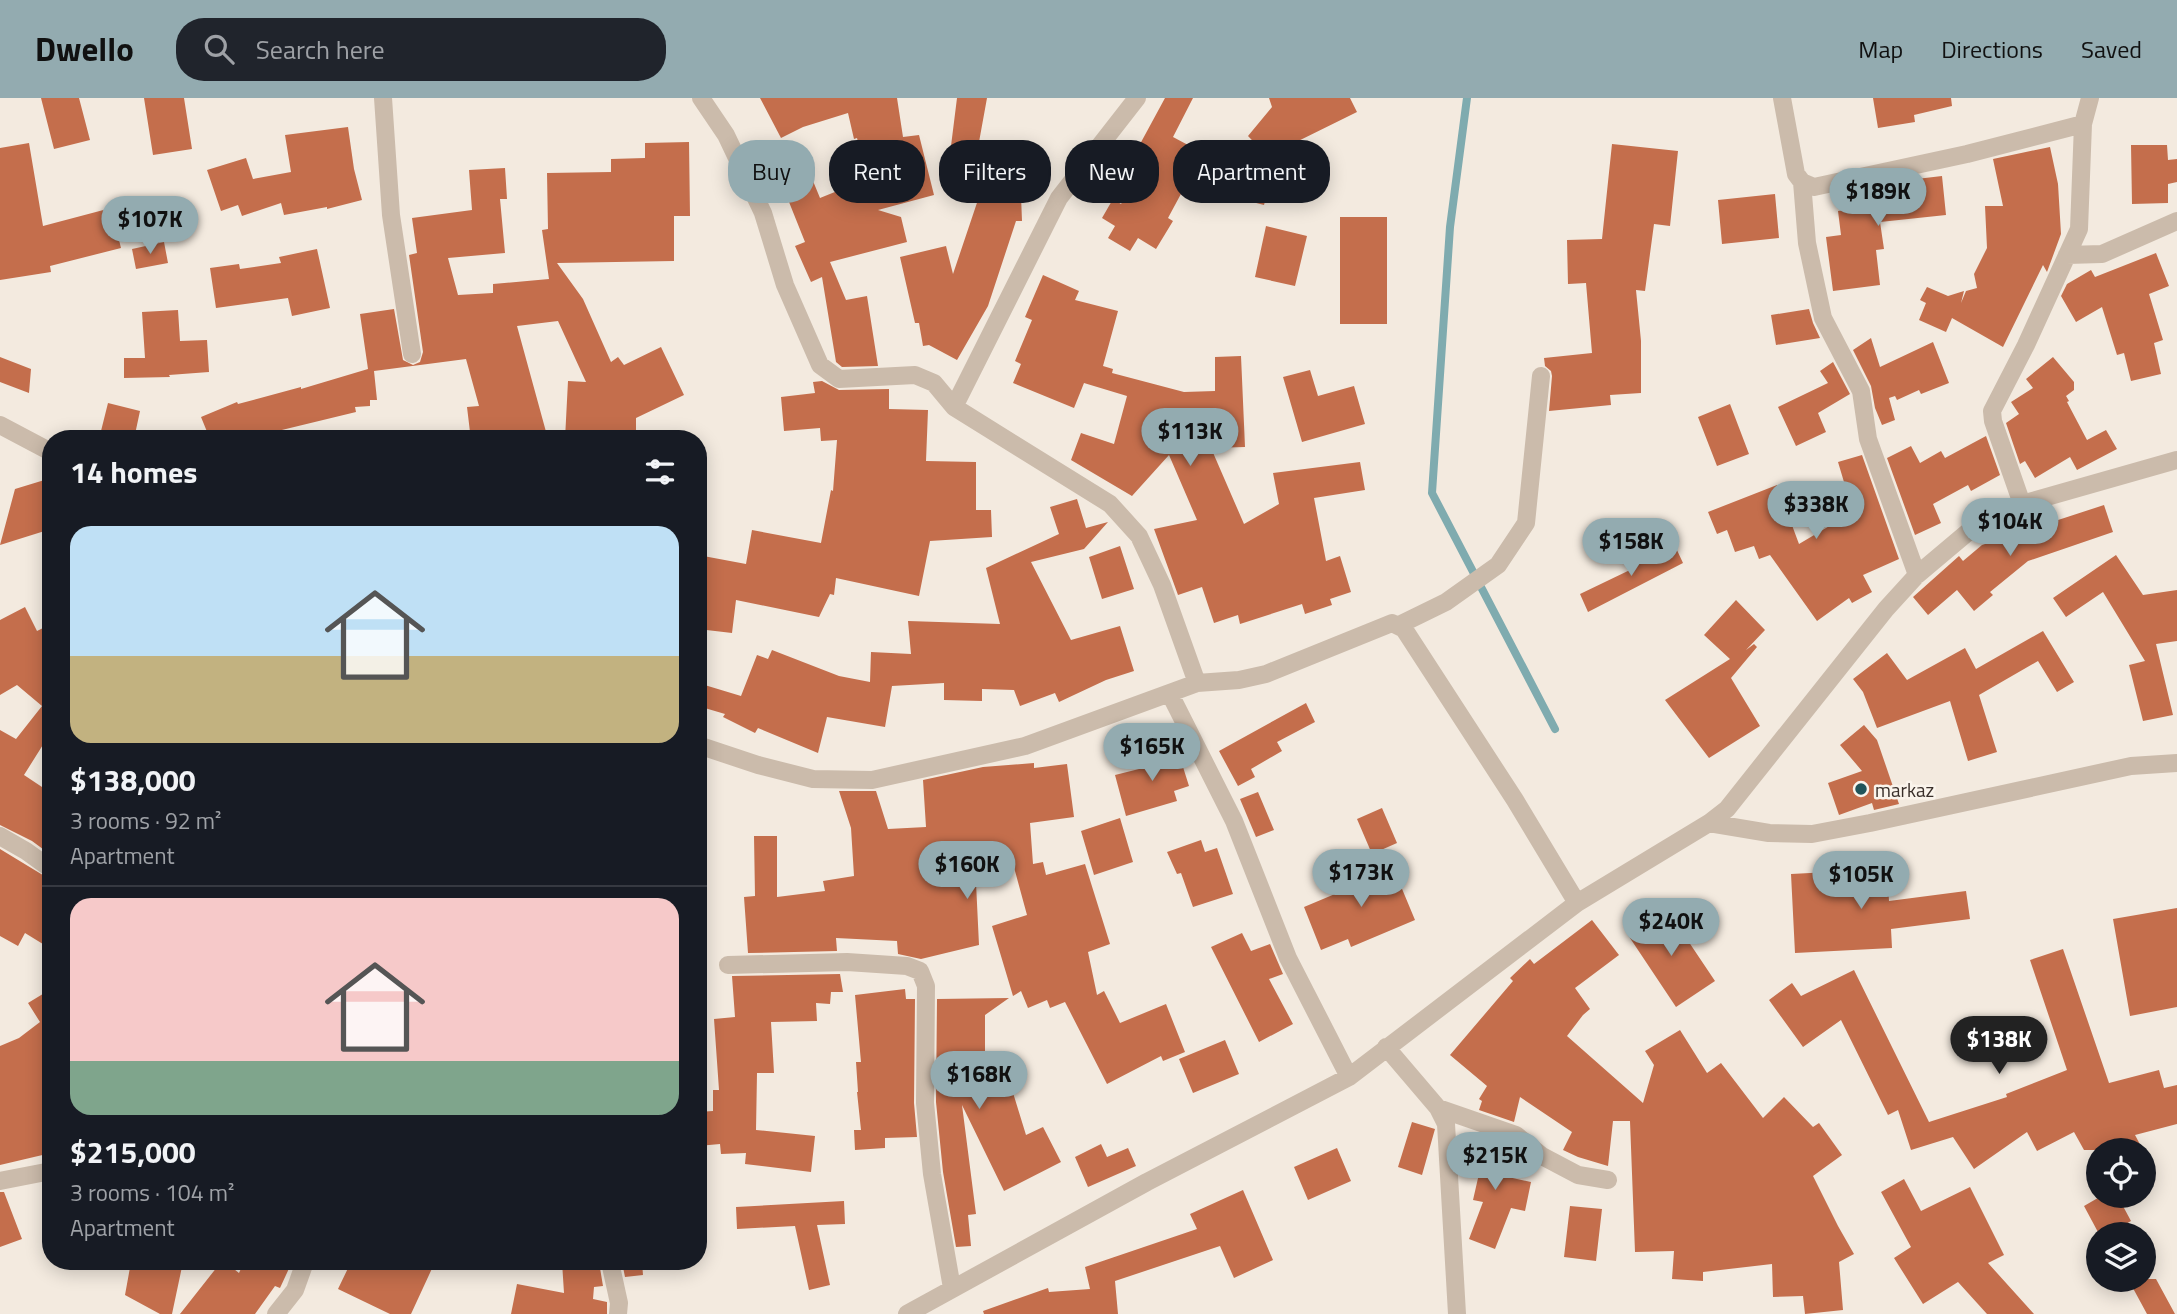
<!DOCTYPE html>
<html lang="en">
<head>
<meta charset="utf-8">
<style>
	:root { --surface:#171b24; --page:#20242c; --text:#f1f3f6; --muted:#9ea1a6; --line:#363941; --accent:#93abb0 }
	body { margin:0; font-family:"Titillium Web",sans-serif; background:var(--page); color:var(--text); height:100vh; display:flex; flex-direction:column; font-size:26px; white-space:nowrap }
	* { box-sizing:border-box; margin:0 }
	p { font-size:23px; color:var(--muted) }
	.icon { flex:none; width:38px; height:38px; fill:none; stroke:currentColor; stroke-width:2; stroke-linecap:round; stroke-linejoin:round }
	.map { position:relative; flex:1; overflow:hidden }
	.sheet { position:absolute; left:42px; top:332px; width:665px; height:840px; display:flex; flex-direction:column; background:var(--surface); border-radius:28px; box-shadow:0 4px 18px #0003 }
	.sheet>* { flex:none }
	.guide { position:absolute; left:728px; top:42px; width:665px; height:63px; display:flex; gap:14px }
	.controls { position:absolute; left:2086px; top:1040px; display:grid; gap:14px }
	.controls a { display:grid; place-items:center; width:70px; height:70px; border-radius:50%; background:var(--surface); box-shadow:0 4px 18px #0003; font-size:35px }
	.price { position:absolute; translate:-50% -60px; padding:0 16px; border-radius:24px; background:var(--accent); color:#111; font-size:23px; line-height:46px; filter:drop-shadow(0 2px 4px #0008) }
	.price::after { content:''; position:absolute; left:50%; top:42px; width:21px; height:16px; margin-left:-10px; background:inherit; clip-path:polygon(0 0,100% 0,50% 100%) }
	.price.on { background:#222; color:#fff }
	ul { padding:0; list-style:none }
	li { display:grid; align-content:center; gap:14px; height:371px; padding:0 28px }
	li+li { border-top:2px solid var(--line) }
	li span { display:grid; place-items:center; height:217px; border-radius:21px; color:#555 }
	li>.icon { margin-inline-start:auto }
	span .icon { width:126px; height:126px; fill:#fffc; stroke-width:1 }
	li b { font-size:30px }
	h2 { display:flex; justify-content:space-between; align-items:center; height:84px; padding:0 28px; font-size:30px }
	.tag { padding:0 24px; border-radius:28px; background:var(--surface); box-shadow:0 4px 18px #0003; font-size:24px; line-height:63px }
	.tag.on { background:var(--accent); color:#111 }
	header { display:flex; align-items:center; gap:42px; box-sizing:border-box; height:98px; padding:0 35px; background:var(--accent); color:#111 }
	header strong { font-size:33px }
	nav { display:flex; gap:38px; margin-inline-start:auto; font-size:24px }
	.search { width:490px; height:63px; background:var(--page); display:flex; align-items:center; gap:18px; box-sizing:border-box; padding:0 24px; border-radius:28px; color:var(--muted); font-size:26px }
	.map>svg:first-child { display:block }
</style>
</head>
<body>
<header>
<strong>Dwello</strong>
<div class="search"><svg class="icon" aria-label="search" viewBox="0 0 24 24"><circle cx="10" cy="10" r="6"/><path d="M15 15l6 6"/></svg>Search here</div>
<nav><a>Map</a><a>Directions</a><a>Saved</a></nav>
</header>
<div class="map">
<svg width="2177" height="1216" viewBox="0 0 2177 1216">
	<rect width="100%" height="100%" fill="#f3eadf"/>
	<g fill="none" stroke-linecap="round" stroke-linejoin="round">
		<path stroke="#7fabaf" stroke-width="8" d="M1467 0 1450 129 1432 395 1555 631"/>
	</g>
	<path fill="#c46e4c" d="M41 0H79L90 42 54 51Z
		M144 0H184L192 51 153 57Z
		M760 0H897L903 39 919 37 934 97 878 112 901 119 907 144 830 164 846 202 867 198 878 268 842 269 836 264 822 179 811 184 795 148 805 144 785 94 813 83 820 100 867 81 857 40 854 41 848 15 803 29 781 40Z
		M957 0H987L979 44 951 48Z
		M1165 0H1193L1173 39 1203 55 1168 120 1173 123 1156 151 1138 140 1130 153 1108 140 1115 128 1102 120 1113 101 1121 106 1146 66 1133 59Z
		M1269 0H1350L1357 14 1278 53 1275 66 1248 38 1272 9Z
		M1873 0H1951L1952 8 1914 17 1915 24 1878 30Z
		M348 29 354 71 362 102 327 111V109L284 117 281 105 242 118 238 107 221 113 207 72 246 60 253 81 291 74 285 37Z
		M689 44 690 118H674V163L557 165 583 201 611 264 618 259 624 267 661 249 684 297 636 320V341H565L568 283 586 284 558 223 517 228 548 341H476L473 333 470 334 467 309 479 308 466 261 374 273 377 302H370V308L355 309 356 314 245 341H210L201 319 237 304 238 306 301 289V291L368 271 360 216 394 211 403 262 413 267 420 264 423 254 409 157 417 155 412 120 472 112 469 72 505 70 507 101H500L505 155 448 160 458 197 493 195V186L549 181 542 132 548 131 547 75 611 74V61L645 60V45Z
		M29 45 43 128 111 110 121 150 50 168 51 174 0 182V50Z
		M1019 46 1022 123H1016L988 208 957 262 929 247 923 248 919 225H915L900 159 946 148 953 176 985 81H976L975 49Z
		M1612 46 1678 53 1670 128 1654 126 1645 193 1636 192 1641 243V295L1610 297 1611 307 1549 313 1552 278 1551 273 1545 268 1544 260 1592 255 1586 185 1568 186 1567 142 1602 141Z
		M2131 47H2167L2168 62 2177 61V84L2168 86V105L2132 106Z
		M2050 49 2058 86 2061 136 2047 174 2043 167 2003 249 1952 220 1946 234 1919 222 1926 205 1920 202 1927 189 1948 198 1964 193 1961 205 1966 193 1977 190 1974 176 1987 150 1985 108H2003L1993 61Z
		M1233 67 1272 78 1264 107 1225 97Z
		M1942 78 1946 117 1880 124 1884 151 1876 152 1880 187 1833 193 1826 139 1841 137 1838 113 1859 110V107L1872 105 1870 88 1907 81 1908 82Z
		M1775 96 1779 140 1722 146 1718 102Z
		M1340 119H1387V226H1340Z
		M1266 128 1307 138 1295 188 1255 179Z
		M164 144 168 165 136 171 132 151Z
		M317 151 330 210 292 218 288 200 216 210 210 170 239 166 240 171 281 165 279 159Z
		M2156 155 2169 188 2149 196 2163 242 2154 245 2161 276 2131 283 2124 255 2117 257 2102 209 2076 224 2061 198 2067 186 2091 172 2095 179Z
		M1043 177 1079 193 1075 202 1118 213 1103 268 1113 271 1112 275 1184 294 1215 293V259L1241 258 1245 349 1211 350 1244 426 1279 406 1273 375 1360 364 1365 392 1314 400 1326 463 1340 458 1351 494 1330 501 1332 507 1305 516 1302 506 1240 526 1238 517 1214 525 1202 489 1178 497 1154 431 1197 422 1169 357 1132 398 1071 362 1081 335 1114 346 1127 298 1084 285 1074 310 1013 285 1021 266 1015 263 1032 222 1025 219Z
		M1809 211 1813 225 1820 240 1776 247 1771 217Z
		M178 212 180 243 207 242 209 274 169 277 170 279 124 280V260H145L142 214Z
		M1871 240 1880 269 1933 244 1949 285 1921 296 1919 292 1897 302 1895 298 1889 300 1895 322 1882 327 1875 310 1871 288 1853 252Z
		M0 259 31 271 29 295 0 284Z
		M2053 259 2074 284V292L2066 298 2069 303 2067 304 2087 342 2106 332 2117 351 2077 372 2070 359 2035 380 2025 363 2020 366 2006 325 2019 316 2011 304 2033 290 2026 281Z
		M1833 264 1850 296 1818 315 1826 334 1796 348 1778 309 1828 285 1820 273Z
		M1310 272 1318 298 1354 288 1365 326 1302 344 1283 279Z
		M822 283 839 292 889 291V311L928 312 926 363 976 364V412H991L992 439 930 443 919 498 836 480 834 497 830 496 819 519 736 502 732 535 698 531 702 499H698V457L746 466 752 432 821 445 831 392 833 393 837 342 821 343 820 330 784 333 781 299 815 295 813 284Z
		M108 305 140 313 134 341H99Z
		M1730 306 1749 356 1717 368 1698 319Z
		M1986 338 2000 377 1971 393 1968 387 1933 406 1941 425 1915 437 1887 360 1911 348 1920 365 1941 353 1945 360Z
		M1862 357 1899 461 1863 477 1872 494 1852 505 1849 500 1817 523 1770 457 1759 461 1754 448 1735 454 1727 432 1717 436 1708 414 1777 387 1799 446 1853 414 1838 364Z
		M51 380V431L0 447 15 391Z
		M1077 401 1086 430 1108 424 1084 451 1031 464 1071 542 1120 528 1134 573 1106 582 1059 604 1055 595 1020 608 1014 592 982 591V603L944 602V585L892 588 885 629 827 619 818 655 758 630 755 635 723 619 725 616 698 608V585L741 598 757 557 768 561 772 552 839 578 870 584 871 554 911 556 908 523 1000 526 986 470 1059 436 1050 409Z
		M2104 407 2113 434 2028 463 1990 494 1993 497 1974 513 1957 492 1928 517 1913 499 1959 458 1963 463 1982 447Z
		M1120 448 1134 491 1102 501 1089 459Z
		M1676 450 1683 465 1588 514 1580 496 1632 471 1629 463 1649 453 1653 461Z
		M2116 457 2143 497 2177 492V543L2156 546 2173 617 2143 623 2129 567 2145 563 2103 494 2066 519 2053 500Z
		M1736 502 1765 532 1746 552 1754 546 1757 549 1731 580 1760 628 1709 660 1665 602 1730 561 1704 537Z
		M25 509 37 533 51 526V634L24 677 51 695V757L32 743 0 727V632L16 641 42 608 17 587 0 597V522Z
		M2043 533 2074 584 2057 594 2038 563 1979 597 1997 654 1968 663 1950 603 1877 630 1863 594 1853 581 1887 555 1907 582 1965 550 1976 571Z
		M1306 605 1315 624 1277 644 1282 653 1251 671 1255 679 1238 688 1219 653Z
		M1864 627 1877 642 1899 706 1874 712 1872 705 1839 717 1828 685 1862 673 1840 647Z
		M1171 650 1177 671 1183 669 1189 688 1174 693 1177 703 1126 718 1115 677 1147 669 1144 657Z
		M1034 665V670L1067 666 1074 719 1030 725 1033 766 1043 764 1046 777 1085 766 1110 846 1088 854 1097 897 1104 893 1120 925 1166 906 1185 954 1163 963 1161 958 1107 986 1065 904 1050 910 1047 902 1028 910 1021 893 1013 898 992 828 1027 817 1012 762 975 764 979 847 921 861 898 856 897 843 836 840 837 853 748 855 744 799 755 798 754 738H777V799L825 793 823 783 854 778 851 730 839 693H876L888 731 926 729 923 682 983 669Z
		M1258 694 1274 732 1256 739 1240 701Z
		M1382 710 1397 745 1372 756 1357 721Z
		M1120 720 1133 764 1094 777 1081 733Z
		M1201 742 1205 754 1217 750 1233 796 1193 809 1181 775 1177 776 1167 754Z
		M0 751 51 782V851L25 835 18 848 0 838Z
		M1390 762 1415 822 1351 849 1348 841 1321 852 1304 809 1354 788 1350 779Z
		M1887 771 1889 803 1966 793 1970 821 1891 831 1892 850 1795 855 1791 776Z
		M1666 810 1715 883 1676 909 1628 837Z
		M2177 810V909L2130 918 2113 821Z
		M1592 822 1619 857 1575 890 1590 911 1583 917 1567 938 1643 1005 1654 967 1645 953 1680 932 1707 975 1721 965 1763 1020 1784 999 1813 1029 1819 1025 1842 1057 1813 1078 1838 1128 1854 1156 1839 1164 1843 1212 1805 1216 1803 1198 1773 1199 1772 1166 1703 1174V1183L1672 1181 1674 1153 1635 1154 1630 1023H1613L1608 1068 1578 1059 1563 1052 1572 1034 1520 999 1514 1024 1479 1012 1482 1003 1479 1001 1487 988 1450 957 1513 883 1510 880 1530 861 1534 866Z
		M1242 835 1251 853 1270 846 1283 876 1269 881 1293 926 1259 944 1211 849Z
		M2063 851 2109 985 2159 972 2164 990 2177 987V1026L2135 1037 2143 1052H2084L2074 1034 2037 1053 2027 1034 1974 1071 1953 1039 1911 1052 1898 1012 1888 1017 1841 922 1803 949 1769 902 1792 885 1801 898 1854 872 1929 1024 2007 999 2006 996 2067 972 2030 862Z
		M840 876 843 894H831L830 906 816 905 817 923 771 924 774 975H757L756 1032 815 1038 811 1074 745 1066 746 1055 721 1056 720 1046 698 1048V1014L713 1013V992H719L714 921 735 919 732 878Z
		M51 891V1055L0 1067V948L19 940 40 924 28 905Z
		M905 891 906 901H915L914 1005 917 1039 885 1040V1050L855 1052 854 1032H861L857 994H858L856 964H861L855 897Z
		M1009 900 985 917V964L1002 959 1026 1037 1043 1029 1061 1064 1004 1093 962 1007 976 1116 968 1117 971 1148 956 1149 943 1074 936 1004 937 901Z
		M1225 942 1239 976 1193 995 1179 961Z
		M1412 1024 1435 1031 1422 1077 1398 1069Z
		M1473 1034 1508 1046 1499 1077 1531 1084 1525 1113 1511 1110 1495 1151 1469 1141 1483 1104 1473 1102 1484 1054 1469 1050Z
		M1101 1046 1107 1059 1128 1050 1136 1068 1088 1089 1075 1059Z
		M1337 1050 1351 1083 1308 1102 1294 1069Z
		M1904 1081 1921 1113 1970 1089 2004 1157 1988 1165 2034 1216H1987L1958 1184 1923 1206 1894 1160 1911 1149 1881 1094Z
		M1243 1092 1273 1162 1234 1180 1220 1148 1115 1183 1118 1216H984L983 1213 1048 1190 1049 1194 1090 1191 1085 1169 1197 1131 1190 1116Z
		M0 1094H4L22 1141 0 1149Z
		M2103 1097H2117L2131 1123 2108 1136H2099L2084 1108Z
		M844 1103 845 1126 817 1127 830 1187 809 1192 795 1128 737 1131 736 1109Z
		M1570 1108 1602 1111 1596 1163 1564 1159Z
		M131 1164H183L172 1216H160L125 1197Z
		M221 1164H225L239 1175 244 1164H292L280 1190 275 1188 255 1216H180Z
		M351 1164H435L411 1216H390L338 1191Z
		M562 1164H599L603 1188 594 1189 593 1201 607 1204V1216H511L517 1186 564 1195Z
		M622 1164H642L643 1177 625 1179Z
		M2128 1181H2156L2175 1216H2147Z"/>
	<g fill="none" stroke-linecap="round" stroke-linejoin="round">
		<path stroke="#cbbbab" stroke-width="18" d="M383 0 391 117 412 256
			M701 0 726 37 763 115 785 187 820 267 839 281 915 277 934 285 954 309 1110 406 1139 438 1162 487 1197 585
			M1782 0 1796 76 1802 84 1814 89 1967 56 2083 26
			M1802 84 1807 145 1823 220 1861 293 1868 341 1917 477
			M2067 157 2102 156 2177 123
			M954 309 1059 100 1137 0
			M0 327 51 354
			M2022 406 1993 323 1992 313 2026 247 2079 131 2083 26 2090 0
			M1399 527 1446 504 1498 467 1526 425 1541 278
			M1170 596 1234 723 1288 860 1349 979
			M698 647 758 667 813 681 872 682 1025 648 1197 585 1239 582 1266 576 1392 525 1404 531 1515 702 1577 805
			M1709 725 1769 735 1812 736 1870 725 2131 668 2177 665
			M0 738 26 753 51 771
			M728 867 847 864 907 868 920 873 926 888 925 1005 932 1076 952 1190
			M1386 949 1438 1010 1446 1026 1457 1216
			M1438 1010 1516 1037 1542 1058 1578 1077 1608 1082
			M0 1083 51 1073
			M610 1164 619 1205 618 1216
			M276 1216 295 1192 305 1164
			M907 1216 1147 1084 1349 979 1577 805 1709 725 1727 711 1886 511 1917 477 1974 429 2022 406 2177 362"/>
	</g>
	<circle fill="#20545a" stroke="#faf4ec" stroke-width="2.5" cx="1861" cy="691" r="7"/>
	<g text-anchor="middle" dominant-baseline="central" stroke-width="5" stroke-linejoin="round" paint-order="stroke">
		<g font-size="19" fill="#392f2a" stroke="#faf4ec" text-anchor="start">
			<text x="1875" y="691">markaz</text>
		</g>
	</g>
</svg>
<div class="controls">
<a><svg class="icon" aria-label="locate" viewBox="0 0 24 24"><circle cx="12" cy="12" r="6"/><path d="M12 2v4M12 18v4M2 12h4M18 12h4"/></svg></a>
<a><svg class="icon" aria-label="layers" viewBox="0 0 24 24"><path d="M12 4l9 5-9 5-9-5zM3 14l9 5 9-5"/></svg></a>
</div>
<b class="price" style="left:1878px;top:130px">$189K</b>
<b class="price" style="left:150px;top:158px">$107K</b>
<b class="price" style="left:1190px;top:370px">$113K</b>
<b class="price" style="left:1816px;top:443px">$338K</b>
<b class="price" style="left:2010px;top:460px">$104K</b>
<b class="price" style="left:1631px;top:480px">$158K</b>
<b class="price" style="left:1152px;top:685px">$165K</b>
<b class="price" style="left:967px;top:803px">$160K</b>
<b class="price" style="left:1361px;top:811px">$173K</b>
<b class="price" style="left:1861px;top:813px">$105K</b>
<b class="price" style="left:1671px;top:860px">$240K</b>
<b class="price on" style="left:1999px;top:978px">$138K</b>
<b class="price" style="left:979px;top:1013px">$168K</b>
<b class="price" style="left:1495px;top:1094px">$215K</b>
<div class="guide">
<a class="tag on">Buy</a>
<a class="tag">Rent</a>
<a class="tag">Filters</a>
<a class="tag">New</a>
<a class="tag">Apartment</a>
</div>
<section class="sheet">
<h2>14 homes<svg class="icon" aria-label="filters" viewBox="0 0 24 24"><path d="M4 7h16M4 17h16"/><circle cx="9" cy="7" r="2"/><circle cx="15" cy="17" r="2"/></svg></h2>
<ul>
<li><span style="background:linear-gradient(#bfe0f5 60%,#c2b280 0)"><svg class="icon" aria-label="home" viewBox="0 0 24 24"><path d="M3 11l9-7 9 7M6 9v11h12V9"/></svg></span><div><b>$138,000</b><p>3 rooms · 92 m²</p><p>Apartment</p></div></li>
<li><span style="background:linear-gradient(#f6c9c9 75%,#7fa58c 0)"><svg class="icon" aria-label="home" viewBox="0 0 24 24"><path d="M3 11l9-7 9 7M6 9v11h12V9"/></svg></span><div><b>$215,000</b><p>3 rooms · 104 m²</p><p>Apartment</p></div></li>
</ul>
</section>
</div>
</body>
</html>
